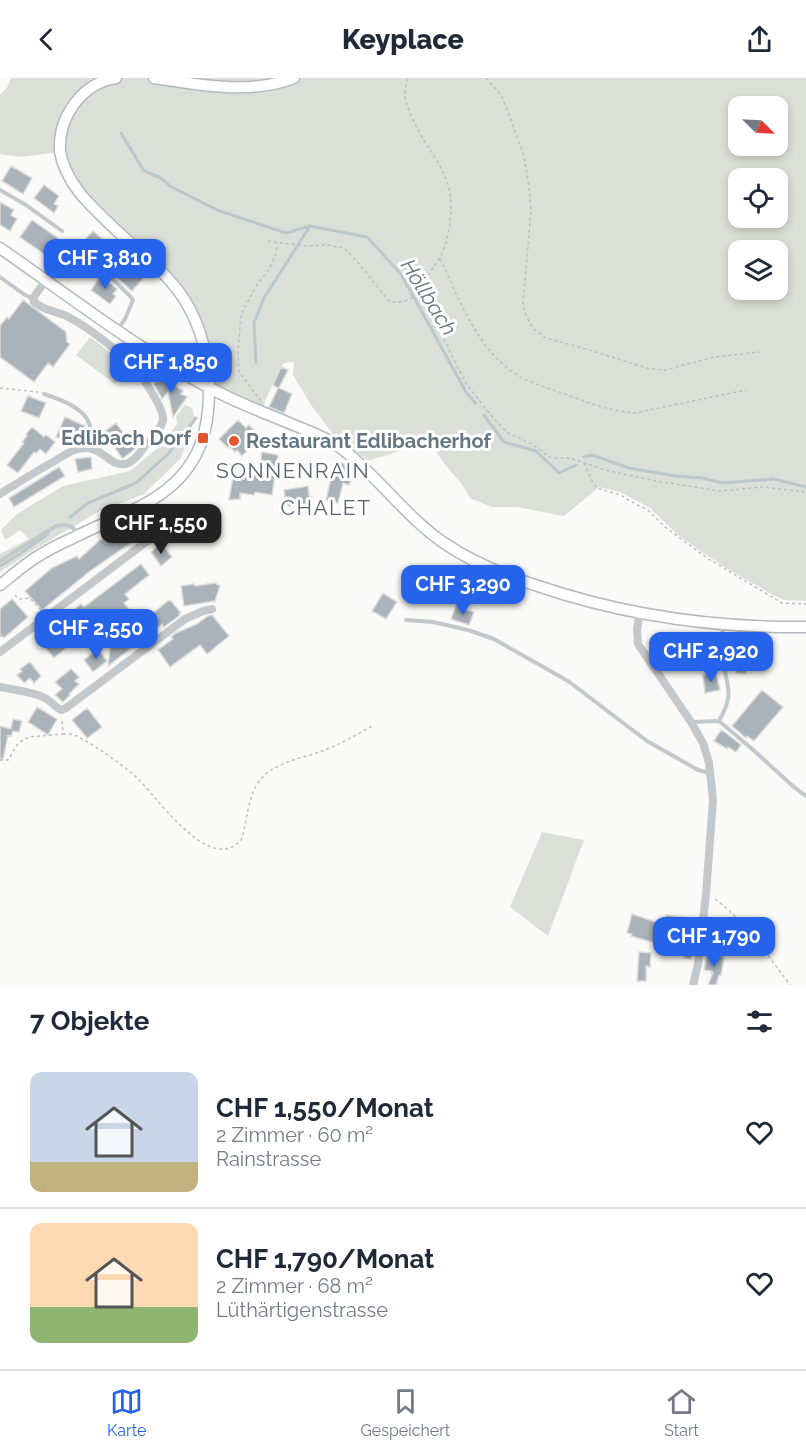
<!DOCTYPE html>
<html lang="de">
<head>
<meta charset="utf-8">
<style>
	:root { --surface:#fff; --page:#f6f6f7; --text:#1f2937; --muted:#747a83; --line:#e0e1e3; --accent:#2563eb }
	body { margin:0; font-family:Raleway,sans-serif; background:var(--page); color:var(--text); height:100vh; display:flex; flex-direction:column; font-size:22px; white-space:nowrap }
	* { box-sizing:border-box; margin:0 }
	p { font-size:20px; color:var(--muted) }
	.icon { flex:none; width:33px; height:33px; fill:none; stroke:currentColor; stroke-width:2; stroke-linecap:round; stroke-linejoin:round }
	.map { position:relative; height:907px; overflow:hidden }
	.drawer { display:flex; flex-direction:column; background:var(--surface); flex:1 }
	.drawer>* { flex:none }
	.needle { width:39px; rotate:114deg }
	.buttons { position:absolute; left:728px; top:18px; display:grid; gap:12px }
	.buttons a { display:grid; place-items:center; width:60px; height:60px; border-radius:12px; background:var(--surface); box-shadow:0 3px 9px #0003; font-size:30px }
	.price { position:absolute; translate:-50% -51px; padding:0 14px; border-radius:12px; background:var(--accent); color:#fff; font-size:20px; line-height:39px; filter:drop-shadow(0 2px 3px #0008) }
	.price::after { content:''; position:absolute; left:50%; top:36px; width:18px; height:14px; margin-left:-9px; background:inherit; clip-path:polygon(0 0,100% 0,50% 100%) }
	.price.selected { background:#222; color:#fff }
	ul { padding:0; list-style:none }
	li { display:flex; align-items:center; gap:18px; height:150px; padding:0 30px }
	li+li { border-top:2px solid var(--line) }
	li span { display:grid; place-items:center; flex:none; width:168px; height:120px; border-radius:12px; color:#555 }
	li>.icon { margin-inline-start:auto }
	span .icon { width:72px; height:72px; fill:#fffc; stroke-width:1 }
	li b { font-size:26px }
	h2 { display:flex; justify-content:space-between; align-items:center; height:72px; padding:0 30px; font-size:26px }
	header { display:flex; justify-content:space-between; align-items:center; height:78px; padding:0 30px; background:var(--surface); font-size:27px; font-weight:800 }
	.dock { display:flex; justify-content:space-around; align-items:center; height:84px; border-top:2px solid var(--line); background:var(--surface); font-size:16px; color:var(--muted) }
	.dock a { display:grid; justify-items:center; gap:3px }
	.dock .selected { color:var(--accent) }
	.map>svg:first-child { display:block }
</style>
</head>
<body>
<header><svg class="icon" aria-label="back" viewBox="0 0 24 24"><path d="M15 5l-7 7 7 7"/></svg>Keyplace<svg class="icon" aria-label="share" viewBox="0 0 24 24"><path d="M12 15V3M7 8l5-5 5 5M5 13v7h14v-7"/></svg></header>
<div class="map">
<svg width="806" height="907" viewBox="0 0 806 907">
	<rect width="100%" height="100%" fill="#fafaf8"/>
	<path fill="#dadfd7" fill-rule="evenodd" d="M11 0H806V523L784 522 773 517 726 490 696 470 677 456 650 430 620 414 599 409 564 438 517 429H492L470 420 462 406 446 388 437 375 435 362 368 383 333 356 311 327 293 297 294 284 283 285 265 323 263 334 209 309 208 292 184 221 91 128 60 74 21 79 0 76V17L7 10ZM738 28H777V68H738ZM738 100H777V140H738ZM738 172H777V212H738Z
		M90 259 129 288 115 306 76 277Z
		M185 327 192 330 195 340 181 380 144 416 98 434 35 471 0 494V476L29 461 20 452 5 462 1 452 17 436 63 408 130 393 159 369 177 346 176 338Z
		M542 754 584 762 548 858 510 829Z"/>
	<g fill="none" stroke-linecap="round" stroke-linejoin="round">
		<path stroke="#bbc7cb" stroke-width="3" d="M121 55 144 93 161 100 170 108 217 132 286 155 310 148
			M256 285 254 245 264 220 310 148 367 159 401 196 466 314 475 325
			M484 337 504 364 536 373 559 395 576 387
			M584 379 592 377 629 390 675 398 703 400 722 405 774 401 806 409
			M70 439 88 425 136 405 168 376 196 340
			M0 488 21 475 48 456"/>
	</g>
	<path fill="#aab3b9" stroke="#dcdcda" stroke-width="1.5" d="M11 88 32 100 23 116 2 103Z
		M44 107 59 118 54 126 58 128 54 135 34 120Z
		M0 124 14 132 11 137 17 141 10 153 0 147Z
		M32 142 59 161 47 178 20 159Z
		M93 153 107 165 97 176 91 171 81 184 60 192 75 172Z
		M129 185 144 199 132 213 116 199Z
		M100 199 109 206 110 205 117 211 113 216 116 218 110 226 91 212Z
		M23 222 66 254 67 264 70 266 53 289 48 285 34 304 0 279V248L7 239 9 241Z
		M281 289 288 292 279 310 292 316 284 335 269 329 278 310 273 307Z
		M163 299 183 313 181 316 187 319 173 339 168 314 162 321 154 306 159 300 161 301Z
		M28 318 46 325 39 340 21 333Z
		M65 339 85 348 78 365 74 366 56 359Z
		M238 342 246 350 249 347 261 359 242 378 237 372 235 374 229 368 228 370 219 361Z
		M116 345 135 371 123 380H122L104 354Z
		M32 349 44 359 46 357 55 364 46 376 40 371 36 375 34 374 18 395 7 387 24 365 22 364 27 358 26 356Z
		M262 374 278 377 272 417 255 414 254 417 240 415V421L229 422 233 399 244 401 246 392 259 394Z
		M91 379 92 391 78 394 75 381Z
		M335 383 348 387 345 398 352 400 349 407 343 405 338 425 326 422Z
		M59 389 65 398 14 429 9 420Z
		M308 408 309 418 312 419 307 426 290 429 284 424 288 419H285L284 412Z
		M126 451 132 464 90 493 42 532 25 513 52 490 77 478 79 481 100 462Z
		M161 465 172 479 161 488 151 474Z
		M141 486 149 497 125 516 129 521 124 525 144 550 157 540 153 535 168 523H171L181 535 179 536 180 537 164 549 162 546 108 588 110 570 120 562 111 551 114 549 104 536 67 566 68 568 54 580 44 568 67 549 61 542 81 526 84 529Z
		M215 505 220 508 215 523 184 528 181 508 194 506 195 508Z
		M383 515 397 524 386 541 372 533Z
		M12 521 28 539 4 560 0 556V531Z
		M456 528 474 534 469 547 451 541Z
		M212 537 229 558 207 576 200 567 170 589 158 572 173 561 171 559 176 555 197 546 208 538Z
		M732 555 761 558 758 591 746 590V596L736 595V589L729 588Z
		M98 571 107 583 93 594 84 582Z
		M30 584 41 598 34 605 30 600 24 605 17 597 22 593 20 591Z
		M71 591 79 599 75 603 79 606 69 616 70 617 63 624 55 617 62 611 55 604Z
		M716 595 720 612 705 615 703 597Z
		M762 612 783 629 754 663 747 658 746 660 732 648Z
		M37 629 57 641 48 657 28 644Z
		M87 630 102 649 87 660 72 642Z
		M13 641 22 643 19 654 13 653 11 658 8 657 3 681H0V648L11 651Z
		M721 652 726 655 741 667 736 674 728 669 727 671 714 663Z
		M632 836 664 847 666 837 697 841 691 881 684 880 685 874 631 858 632 856 627 855Z
		M639 874 651 875 650 889 646 888V903H637Z
		M707 877 724 879 721 897H719L716 907H708L713 895H711L712 893 704 892Z"/>
	<g fill="none" stroke-linecap="round" stroke-linejoin="round">
		<g stroke="#b3babf" stroke-width="13">
			<path id="secondary" d="M154 0C201 7 249 17 294 0
				M0 170C69 218 136 270 210 310 235 324 263 334 289 345 305 352 321 357 335 366 348 374 359 385 370 396 394 419 416 446 444 465 472 484 503 497 535 507 622 537 714 550 806 549
				M0 507C13 497 26 485 40 477 51 470 62 465 73 460 115 438 167 426 193 382 206 361 209 337 209 312 209 281 201 248 184 221 167 195 140 174 117 153 104 140 90 128 79 114 70 102 62 87 60 73 58 39 82 5 116 0"/>
		</g>
		<path stroke="#bbbfc2" stroke-width="1.5" stroke-dasharray="3 3" stroke-linecap="butt" d="M486 0 501 17 507 31 524 78 529 109 531 132 523 226 525 235 530 245 535 252 546 260 586 271 650 291 665 292 714 279 760 274
			M268 163 304 168 327 167 344 170 355 181 390 224C416 225 415 216 428 197 432 191 437 185 441 178 449 161 454 129 449 110 444 92 433 76 423 61 418 52 405 28 405 18 404 13 407 6 407 0
			M440 181C460 221 475 268 514 295 529 305 548 310 565 316 588 325 610 333 635 335L746 312
			M422 206V217L465 304 493 340 508 355 532 366 548 378 552 380H570L605 392 656 403 720 413 762 409 806 414
			M0 310 38 314
			M261 323 239 294 238 273 241 236 256 208 270 190 276 175 277 165
			M584 385 592 403 597 410 621 417 628 422 648 432 665 449 707 480 782 525 806 526
			M15 517 19 521 30 520 42 533
			M0 557 3 560
			M63 656H70L77 658C97 669 116 682 134 697 155 715 209 799 241 762 247 745 247 725 256 708 269 684 302 681 325 672 342 665 357 657 372 648
			M0 682H8L17 667 23 662 29 659 63 656 62 642
			M715 821C746 844 767 876 790 907"/>
		<path stroke="#c3c8cc" stroke-width="4" d="M0 112 26 127 62 153
			M97 186 130 218 133 222 125 241 118 251
			M0 199 25 217 32 220
			M44 316C59 321 83 329 89 345 92 352 91 362 92 370
			M0 483 56 448C66 446 73 447 78 456
			M406 542 433 544 468 552 494 561 568 603 647 663 698 692 710 695
			M719 643C735 614 727 612 723 582 722 571 724 559 722 548
			M692 644 719 643 751 670 795 710 806 718"/>
		<path stroke="#c3c8cc" stroke-width="8" d="M0 416C18 405 36 393 55 383 61 379 68 374 75 372 102 363 107 389 125 386 133 385 140 375 145 368 151 361 161 352 163 342 165 331 138 292 130 283 111 269 93 252 72 241 60 233 45 234 34 224L33 220 46 202
			M640 535 637 551 638 566 691 644 703 665 709 685 713 722 706 816 698 886 693 907
			M0 574 154 458
			M0 609C14 612 32 613 45 620 51 623 55 629 61 632L66 630 185 541 203 533 212 531"/>
		<use href="#secondary" stroke="#fff" stroke-width="10"/>
	</g>
	<g fill="#e4572e" stroke="#fff" stroke-width="2">
		<rect x="197" y="354" width="12" height="12" rx="3"/>
		<circle cx="234" cy="363" r="6"/>
	</g>
	<g text-anchor="middle" dominant-baseline="central" stroke-width="6" stroke-linejoin="round" paint-order="stroke">
		<g font-size="20" font-weight="bold" fill="#657683" stroke="#fff" text-anchor="end">
			<text x="191" y="360">Edlibach Dorf</text>
			<text x="246" y="363" text-anchor="start">Restaurant Edlibacherhof</text>
		</g>
		<g font-size="21" font-style="italic" fill="#60757c" stroke="#fff">
			<text transform="translate(429 219) rotate(58)">Höllbach</text>
		</g>
		<g font-size="21" letter-spacing="1.5" fill="#57646e" stroke="#fff">
			<text x="293" y="392">SONNENRAIN</text>
			<text x="326" y="429">CHALET</text>
		</g>
	</g>
</svg>
<div class="buttons">
<a><svg class="needle" viewBox="-14 -14 28 28"><path d="M0-13l5 13h-10z" fill="#e53935"/><path d="M0 13l5-13h-10z" fill="#747a83"/></svg></a>
<a><svg class="icon" aria-label="locate" viewBox="0 0 24 24"><circle cx="12" cy="12" r="6"/><path d="M12 2v4M12 18v4M2 12h4M18 12h4"/></svg></a>
<a><svg class="icon" aria-label="layers" viewBox="0 0 24 24"><path d="M12 4l9 5-9 5-9-5zM3 14l9 5 9-5"/></svg></a>
</div>
<b class="price" style="left:105px;top:212px">CHF 3,810</b>
<b class="price" style="left:171px;top:316px">CHF 1,850</b>
<b class="price selected" style="left:161px;top:477px">CHF 1,550</b>
<b class="price" style="left:463px;top:538px">CHF 3,290</b>
<b class="price" style="left:96px;top:582px">CHF 2,550</b>
<b class="price" style="left:711px;top:605px">CHF 2,920</b>
<b class="price" style="left:714px;top:890px">CHF 1,790</b>
</div>
<section class="drawer">
<h2>7 Objekte<svg class="icon" aria-label="filters" viewBox="0 0 24 24"><path d="M4 7h16M4 17h16"/><circle cx="9" cy="7" r="2"/><circle cx="15" cy="17" r="2"/></svg></h2>
<ul>
<li><span style="background:linear-gradient(#c9d6e8 75%,#c2b280 0)"><svg class="icon" aria-label="home" viewBox="0 0 24 24"><path d="M3 11l9-7 9 7M6 9v11h12V9"/></svg></span><div><b>CHF 1,550/Monat</b><p>2 Zimmer · 60 m²</p><p>Rainstrasse</p></div><svg class="icon" aria-label="heart" viewBox="0 0 24 24"><path d="M12 20l-8-8c-3-5 5-10 8-4 3-6 11-1 8 4z"/></svg></li>
<li><span style="background:linear-gradient(#ffd9b3 70%,#8fb573 0)"><svg class="icon" aria-label="home" viewBox="0 0 24 24"><path d="M3 11l9-7 9 7M6 9v11h12V9"/></svg></span><div><b>CHF 1,790/Monat</b><p>2 Zimmer · 68 m²</p><p>Lüthärtigenstrasse</p></div><svg class="icon" aria-label="heart" viewBox="0 0 24 24"><path d="M12 20l-8-8c-3-5 5-10 8-4 3-6 11-1 8 4z"/></svg></li>
</ul>
</section>
<nav class="dock">
<a class="selected"><svg class="icon" aria-label="map" viewBox="0 0 24 24"><path d="M3 6l6-2 6 2 6-2v14l-6 2-6-2-6 2zM9 4v14M15 6v14"/></svg>Karte</a>
<a><svg class="icon" aria-label="saved" viewBox="0 0 24 24"><path d="M7 4h10v16l-5-4-5 4z"/></svg>Gespeichert</a>
<a><svg class="icon" aria-label="home" viewBox="0 0 24 24"><path d="M3 11l9-7 9 7M6 9v11h12V9"/></svg>Start</a>
</nav>
</body>
</html>
